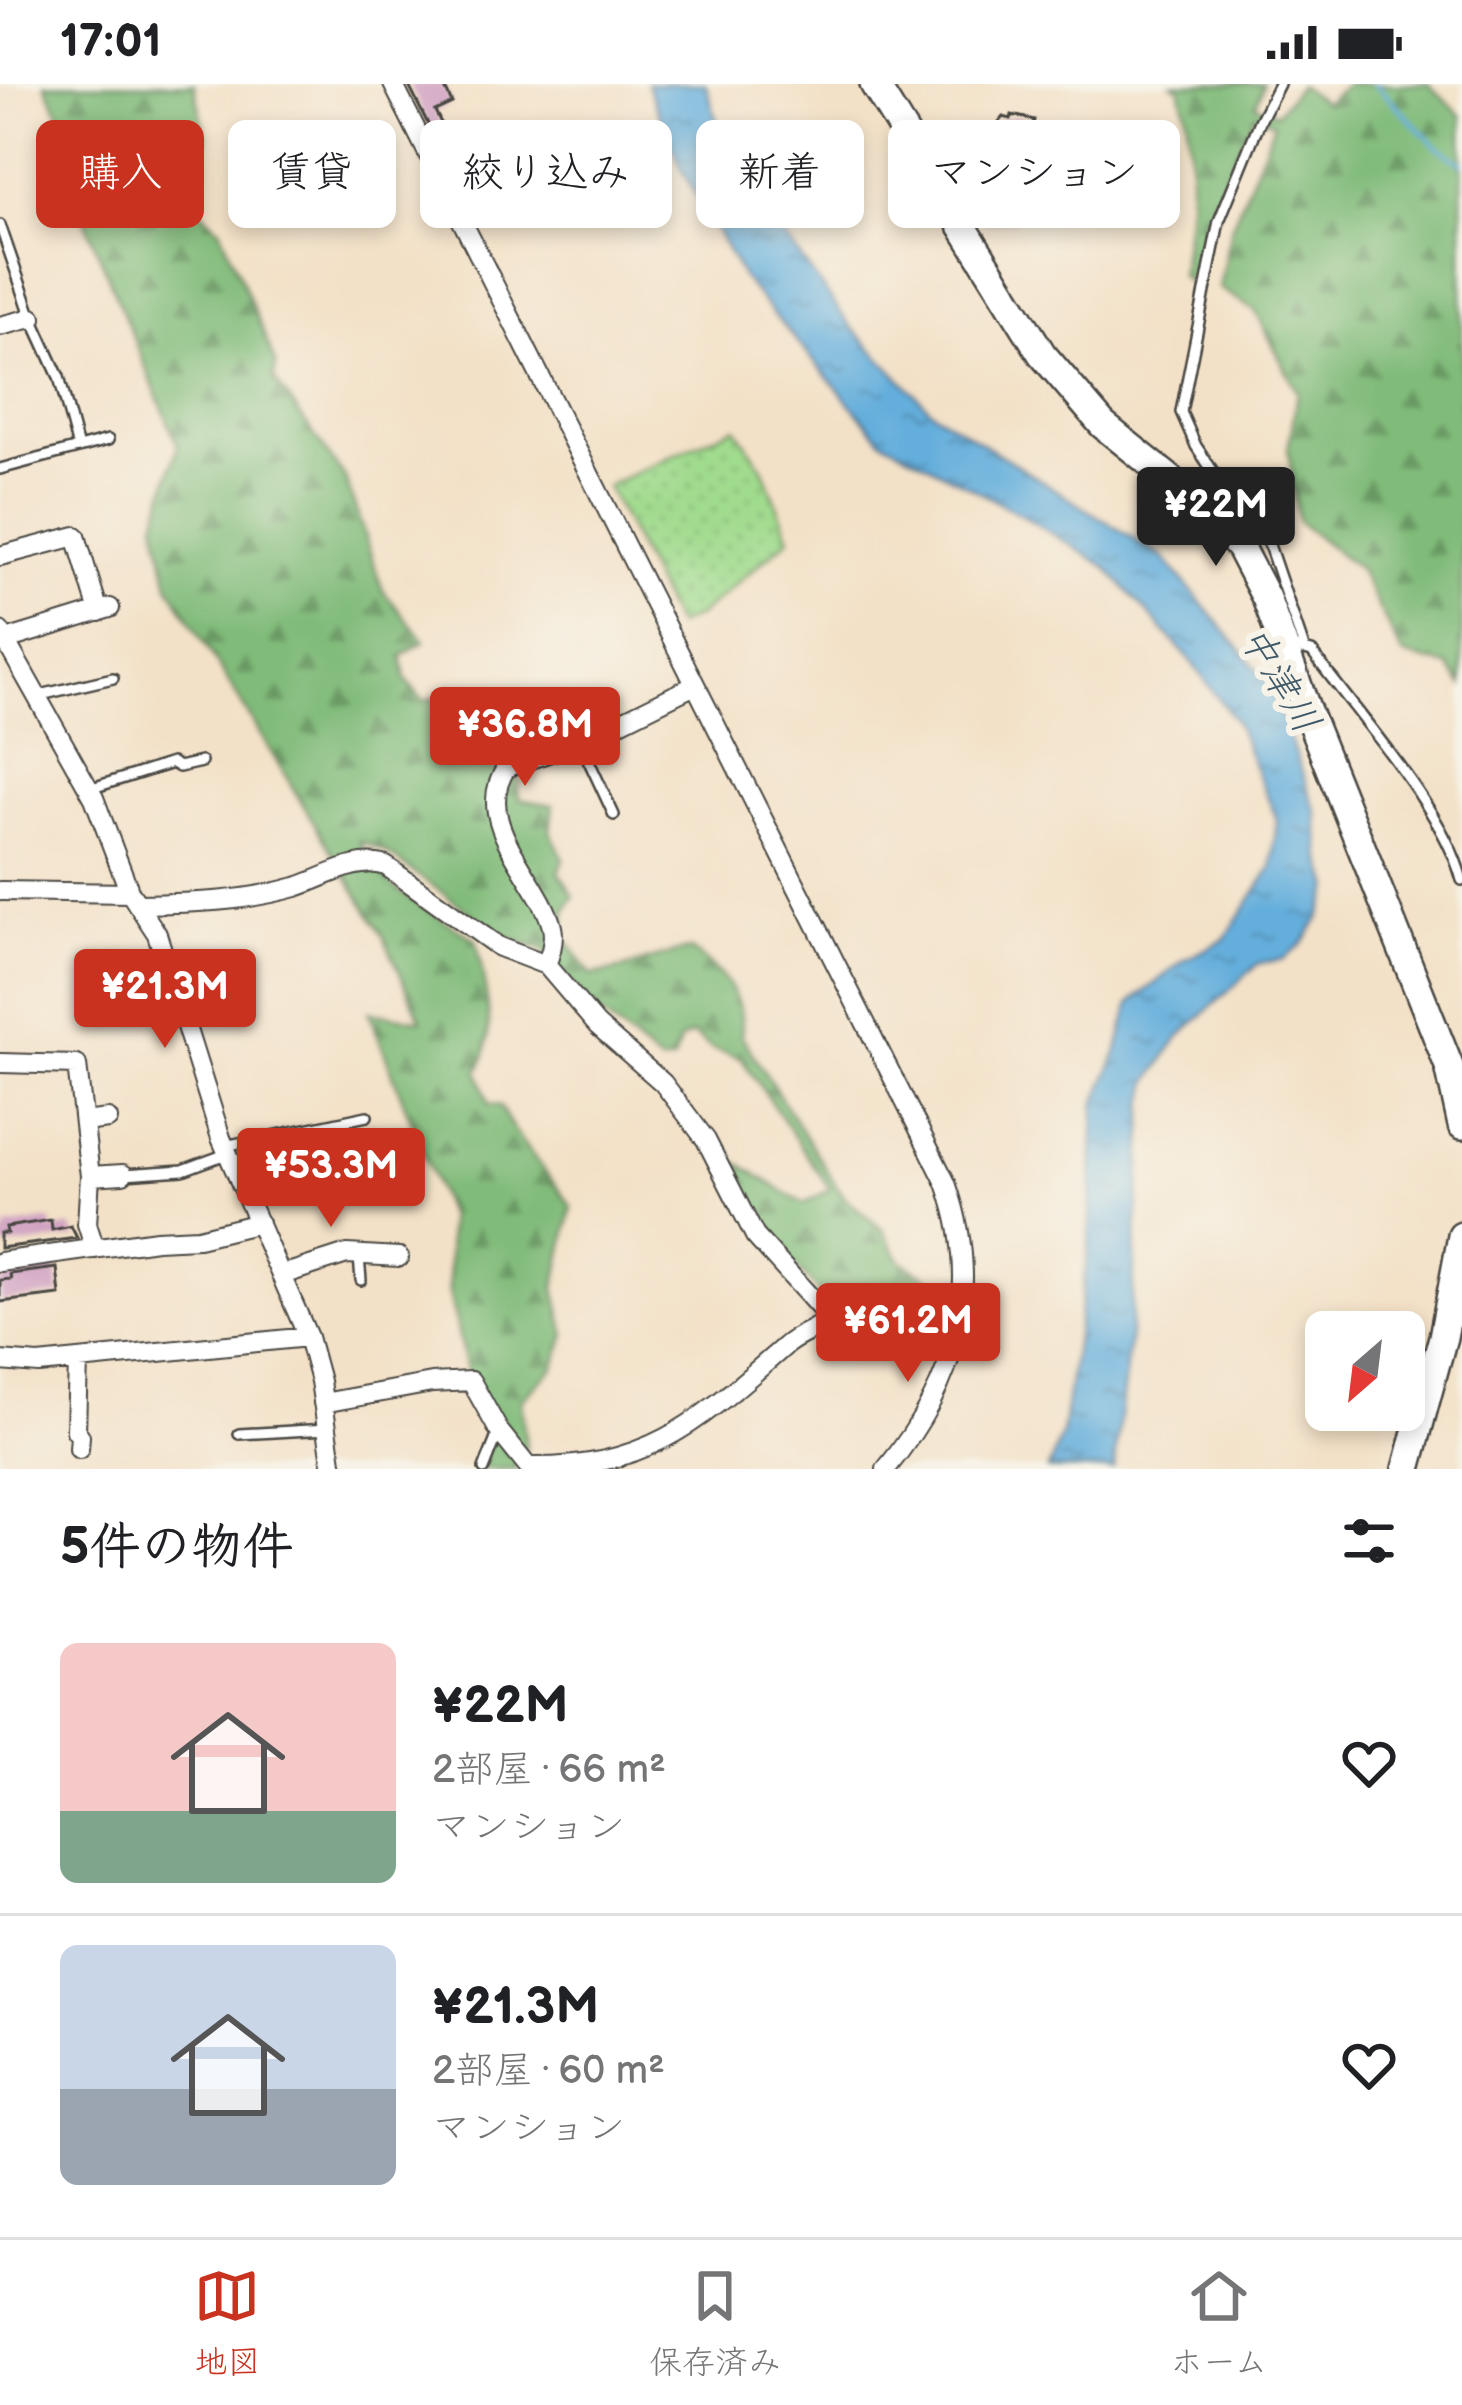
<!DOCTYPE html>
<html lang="ja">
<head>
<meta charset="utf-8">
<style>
	:root { --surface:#fff; --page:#f6f6f6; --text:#202124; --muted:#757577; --line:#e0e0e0; --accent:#c8321e }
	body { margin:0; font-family:"Balsamiq Sans","Klee One",sans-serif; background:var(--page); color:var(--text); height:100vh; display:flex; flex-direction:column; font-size:45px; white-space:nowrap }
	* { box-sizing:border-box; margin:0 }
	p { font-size:39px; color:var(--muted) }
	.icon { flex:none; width:66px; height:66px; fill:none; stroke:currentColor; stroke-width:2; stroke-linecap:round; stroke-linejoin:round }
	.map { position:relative; height:1385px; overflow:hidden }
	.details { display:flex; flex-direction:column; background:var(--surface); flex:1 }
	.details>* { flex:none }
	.guide { position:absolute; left:36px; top:36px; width:1392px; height:108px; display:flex; gap:24px }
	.needle { width:78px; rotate:208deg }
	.tools { position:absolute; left:1305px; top:1227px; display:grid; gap:24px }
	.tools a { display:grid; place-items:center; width:120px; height:120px; border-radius:18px; background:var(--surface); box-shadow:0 6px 18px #0003; font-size:60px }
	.price { position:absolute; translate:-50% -102px; padding:0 27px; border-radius:12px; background:var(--accent); color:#fff; font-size:39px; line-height:78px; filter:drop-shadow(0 3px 6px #0008) }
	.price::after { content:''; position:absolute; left:50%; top:72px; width:36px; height:27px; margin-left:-18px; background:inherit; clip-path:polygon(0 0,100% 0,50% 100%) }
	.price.current { background:#222; color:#fff }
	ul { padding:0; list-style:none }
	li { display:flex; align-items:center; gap:36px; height:300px; padding:0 60px }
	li+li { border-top:3px solid var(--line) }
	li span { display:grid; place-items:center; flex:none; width:336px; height:240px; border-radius:18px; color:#555 }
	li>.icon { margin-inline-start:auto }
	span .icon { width:144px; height:144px; fill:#fffc; stroke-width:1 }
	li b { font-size:51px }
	h2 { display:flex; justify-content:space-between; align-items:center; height:144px; padding:0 60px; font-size:51px }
	.chip { padding:0 42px; border-radius:18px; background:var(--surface); box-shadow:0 6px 18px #0003; font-size:42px; line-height:108px }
	.chip.current { background:var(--accent); color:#fff }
	.status { display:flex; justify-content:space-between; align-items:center; height:84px; padding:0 60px; background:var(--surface); direction:ltr }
	.status svg { height:33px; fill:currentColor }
	.menu { display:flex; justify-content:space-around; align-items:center; height:168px; border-top:3px solid var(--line); background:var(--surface); font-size:33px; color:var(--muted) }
	.menu a { display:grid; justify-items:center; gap:6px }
	.menu .current { color:var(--accent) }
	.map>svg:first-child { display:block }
</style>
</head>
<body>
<div class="status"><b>17:01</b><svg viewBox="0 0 49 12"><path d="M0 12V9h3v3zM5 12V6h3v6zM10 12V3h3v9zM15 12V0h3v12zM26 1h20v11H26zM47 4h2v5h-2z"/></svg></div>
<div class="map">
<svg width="1462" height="1385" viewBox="0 0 1462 1385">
	<defs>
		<pattern id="green-dots" width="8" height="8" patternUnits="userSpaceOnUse" patternTransform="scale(3)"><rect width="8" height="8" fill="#a0db8e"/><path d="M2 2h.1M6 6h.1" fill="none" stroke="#8abc7b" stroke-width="1.8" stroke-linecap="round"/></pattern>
		<pattern id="forest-firs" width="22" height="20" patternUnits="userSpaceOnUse" patternTransform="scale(3)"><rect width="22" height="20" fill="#80bb79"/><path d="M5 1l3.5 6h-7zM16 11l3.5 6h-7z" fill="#699863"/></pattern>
		<pattern id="water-ripples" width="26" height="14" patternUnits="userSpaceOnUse" patternTransform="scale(3)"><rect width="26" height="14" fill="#64aedc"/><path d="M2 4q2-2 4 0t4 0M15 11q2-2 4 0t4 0" fill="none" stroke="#538eb3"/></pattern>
	</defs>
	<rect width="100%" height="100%" fill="#f7f3e8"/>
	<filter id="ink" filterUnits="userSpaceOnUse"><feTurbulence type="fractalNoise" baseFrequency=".00833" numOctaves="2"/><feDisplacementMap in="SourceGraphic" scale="24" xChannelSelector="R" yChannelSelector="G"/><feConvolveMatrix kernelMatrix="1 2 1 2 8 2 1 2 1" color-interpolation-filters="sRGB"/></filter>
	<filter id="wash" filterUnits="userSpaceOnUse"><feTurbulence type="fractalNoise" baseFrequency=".004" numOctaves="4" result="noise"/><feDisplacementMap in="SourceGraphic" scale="48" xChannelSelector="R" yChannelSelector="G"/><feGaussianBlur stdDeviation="2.7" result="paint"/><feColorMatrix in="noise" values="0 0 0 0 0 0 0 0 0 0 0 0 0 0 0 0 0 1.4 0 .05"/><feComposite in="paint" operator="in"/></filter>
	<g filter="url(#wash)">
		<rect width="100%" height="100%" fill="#f3e1c7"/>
		<path fill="url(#green-dots)" stroke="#66835c" stroke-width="3" d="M735 343 763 384 790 454 698 532 676 542 607 402Z"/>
		<path fill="url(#forest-firs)" stroke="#567352" stroke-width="3" d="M45 0H194L206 53 201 128 220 144 276 280 274 295 345 394 383 507 425 557 402 572 406 596 424 617 452 608 481 623 501 648 493 674 518 696 519 715 553 721 550 747 564 775 559 788 574 812 566 826 563 852 591 891C627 888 653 871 691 866 719 885 747 915 741 951L843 1112 884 1147 900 1176 944 1204 938 1214 912 1216 842 1237 832 1230 830 1220 763 1147 727 1084V1072L804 1120 830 1105 741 974 712 965 693 950 680 956 674 977 660 979 586 918 543 866 504 853 384 767 360 757C376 804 436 830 476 856 483 897 500 949 478 987L489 1020 500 1022C518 1059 548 1089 572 1123L555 1205 566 1251 554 1283 521 1316 526 1364 514 1378 516 1385H483L487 1348 466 1285 449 1209 448 1133 369 928 421 936 384 853 169 501 156 438 178 362 68 95 73 57Z
			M1173 0H1263L1256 21 1276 29 1299 1 1324 19 1347 0H1428L1462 32V601L1448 582 1403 571 1358 484 1298 438 1288 365 1298 309 1255 226 1219 204 1231 144 1274 39 1254 30 1211 123 1188 198 1180 191C1190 128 1197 67 1180 4Z"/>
		<path fill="url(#water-ripples)" stroke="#486c84" stroke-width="3" d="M647 0H706L716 35 773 137 852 244 933 328 1164 474 1268 598 1317 728 1321 770 1331 804 1319 835 1302 860 1284 875 1259 879 1178 954 1150 997 1145 1021 1130 1250 1114 1385H1048L1062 1351 1089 1160 1095 1021 1117 969 1130 919 1183 877 1225 855 1272 783 1277 736 1235 637 1190 576 1106 483 1018 429 881 355 768 224 744 196 683 88Z"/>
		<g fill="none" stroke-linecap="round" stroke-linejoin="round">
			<path stroke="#64aedc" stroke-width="4.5" d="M1375 0 1435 61 1462 79"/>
		</g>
		<g id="blocks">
			<path fill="#d1a3c2" d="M408 0H443L452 19 435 27 445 47 434 52Z
				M1012 31 1034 36 1033 41 1038 42 1035 56 1024 54 1018 83 1021 98 1011 100 1016 137 986 139 976 91 987 89 998 39 1003 33 1011 35Z
				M51 1136 52 1146 71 1142 77 1154 0 1164V1149H7L6 1143Z
				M57 1184 60 1211 0 1218V1196L11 1195 10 1190Z"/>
		</g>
	</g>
	<g filter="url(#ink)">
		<use href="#blocks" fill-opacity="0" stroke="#494642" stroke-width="3"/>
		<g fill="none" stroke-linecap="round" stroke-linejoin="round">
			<g stroke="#494642" stroke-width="14">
				<path id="lane" d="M1279 0 1260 37 1219 137 1181 328 1196 362 1214 389 1242 414 1267 455 1304 564
					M0 141 32 234 59 293 78 364
					M0 385 108 356
					M1300 565 1312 568C1358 631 1443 724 1462 796
					M36 612 113 594
					M580 658 614 731
					M89 705 172 679 179 683 201 678
					M225 1062 367 1032
					M124 1090 183 1086 229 1069
					M241 1094 399 1061
					M359 1173 361 1196
					M239 1350 327 1345
					M484 1385 499 1347"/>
			</g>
			<g stroke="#494642" stroke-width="22">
				<path id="street" d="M393 0 946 1099C984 1206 956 1299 886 1385
					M0 242 32 234
					M0 472 76 452 99 528
					M0 547 94 714 130 809 157 850 221 1054 308 1253 320 1297 333 1385
					M6 556 110 524
					M0 807 130 809
					M137 820C192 819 243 818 296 803 325 794 357 772 386 782L499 863 546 881 597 941 663 999 706 1056 755 1152 822 1226 824 1238
					M546 881C551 869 555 856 552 843 540 794 469 737 507 683L580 658 695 601
					M0 979 77 981 90 1092 87 1140 95 1165
					M84 1038 108 1035
					M90 1092 123 1090
					M0 1178 156 1156 198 1154 259 1139
					M282 1191 347 1170 399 1173
					M78 1276 76 1347 80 1352 79 1365
					M0 1277 39 1280 308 1253
					M323 1319 432 1299 471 1297 499 1347 528 1383C651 1385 700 1336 785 1262 797 1251 812 1248 824 1238L840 1249H849L911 1227 962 1230"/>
			</g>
			<g stroke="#494642" stroke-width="32">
				<path id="secondary" d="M874 0 1042 270 1103 341 1206 424 1240 464 1266 514 1310 635 1449 982 1462 1041
					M1407 1385 1443 1253 1462 1152"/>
			</g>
			<use href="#lane" stroke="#fff" stroke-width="9"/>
			<use href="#street" stroke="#fff" stroke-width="18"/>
			<use href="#secondary" stroke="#fff" stroke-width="27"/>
		</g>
	</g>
	<g text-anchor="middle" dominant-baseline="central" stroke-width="12" stroke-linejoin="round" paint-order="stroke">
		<g font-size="39" font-style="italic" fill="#3f5969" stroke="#f7f3e8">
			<text transform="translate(1279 596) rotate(59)">中津川</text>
		</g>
	</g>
</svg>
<div class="tools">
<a><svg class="needle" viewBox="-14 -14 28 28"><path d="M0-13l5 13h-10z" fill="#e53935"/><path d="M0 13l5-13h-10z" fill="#757577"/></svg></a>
</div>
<b class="price current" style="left:1216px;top:485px">¥22M</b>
<b class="price" style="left:525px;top:705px">¥36.8M</b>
<b class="price" style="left:165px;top:967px">¥21.3M</b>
<b class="price" style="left:331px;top:1146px">¥53.3M</b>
<b class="price" style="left:908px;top:1301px">¥61.2M</b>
<div class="guide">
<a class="chip current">購入</a>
<a class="chip">賃貸</a>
<a class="chip">絞り込み</a>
<a class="chip">新着</a>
<a class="chip">マンション</a>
</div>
</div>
<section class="details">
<h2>5件の物件<svg class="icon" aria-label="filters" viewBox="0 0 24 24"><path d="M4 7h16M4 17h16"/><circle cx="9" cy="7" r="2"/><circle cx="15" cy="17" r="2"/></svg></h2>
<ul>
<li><span style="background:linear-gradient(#f6c9c9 70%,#7fa58c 0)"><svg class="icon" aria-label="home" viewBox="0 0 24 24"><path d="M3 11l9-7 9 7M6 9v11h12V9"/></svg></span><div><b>¥22M</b><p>2部屋 · 66 m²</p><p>マンション</p></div><svg class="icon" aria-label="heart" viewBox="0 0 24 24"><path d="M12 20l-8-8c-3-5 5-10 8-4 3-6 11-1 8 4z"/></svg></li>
<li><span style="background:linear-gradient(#c9d6e8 60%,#9aa5b1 0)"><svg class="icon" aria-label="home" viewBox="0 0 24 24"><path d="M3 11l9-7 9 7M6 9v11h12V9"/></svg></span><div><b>¥21.3M</b><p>2部屋 · 60 m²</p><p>マンション</p></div><svg class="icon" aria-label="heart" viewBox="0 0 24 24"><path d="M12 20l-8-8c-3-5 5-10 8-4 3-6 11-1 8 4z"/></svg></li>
</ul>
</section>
<nav class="menu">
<a class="current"><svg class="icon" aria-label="map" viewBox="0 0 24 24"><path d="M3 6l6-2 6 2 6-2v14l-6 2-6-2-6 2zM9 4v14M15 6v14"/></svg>地図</a>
<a><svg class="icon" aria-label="saved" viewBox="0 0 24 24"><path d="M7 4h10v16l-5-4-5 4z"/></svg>保存済み</a>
<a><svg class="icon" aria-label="home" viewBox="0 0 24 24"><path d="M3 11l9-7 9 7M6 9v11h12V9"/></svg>ホーム</a>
</nav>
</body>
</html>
